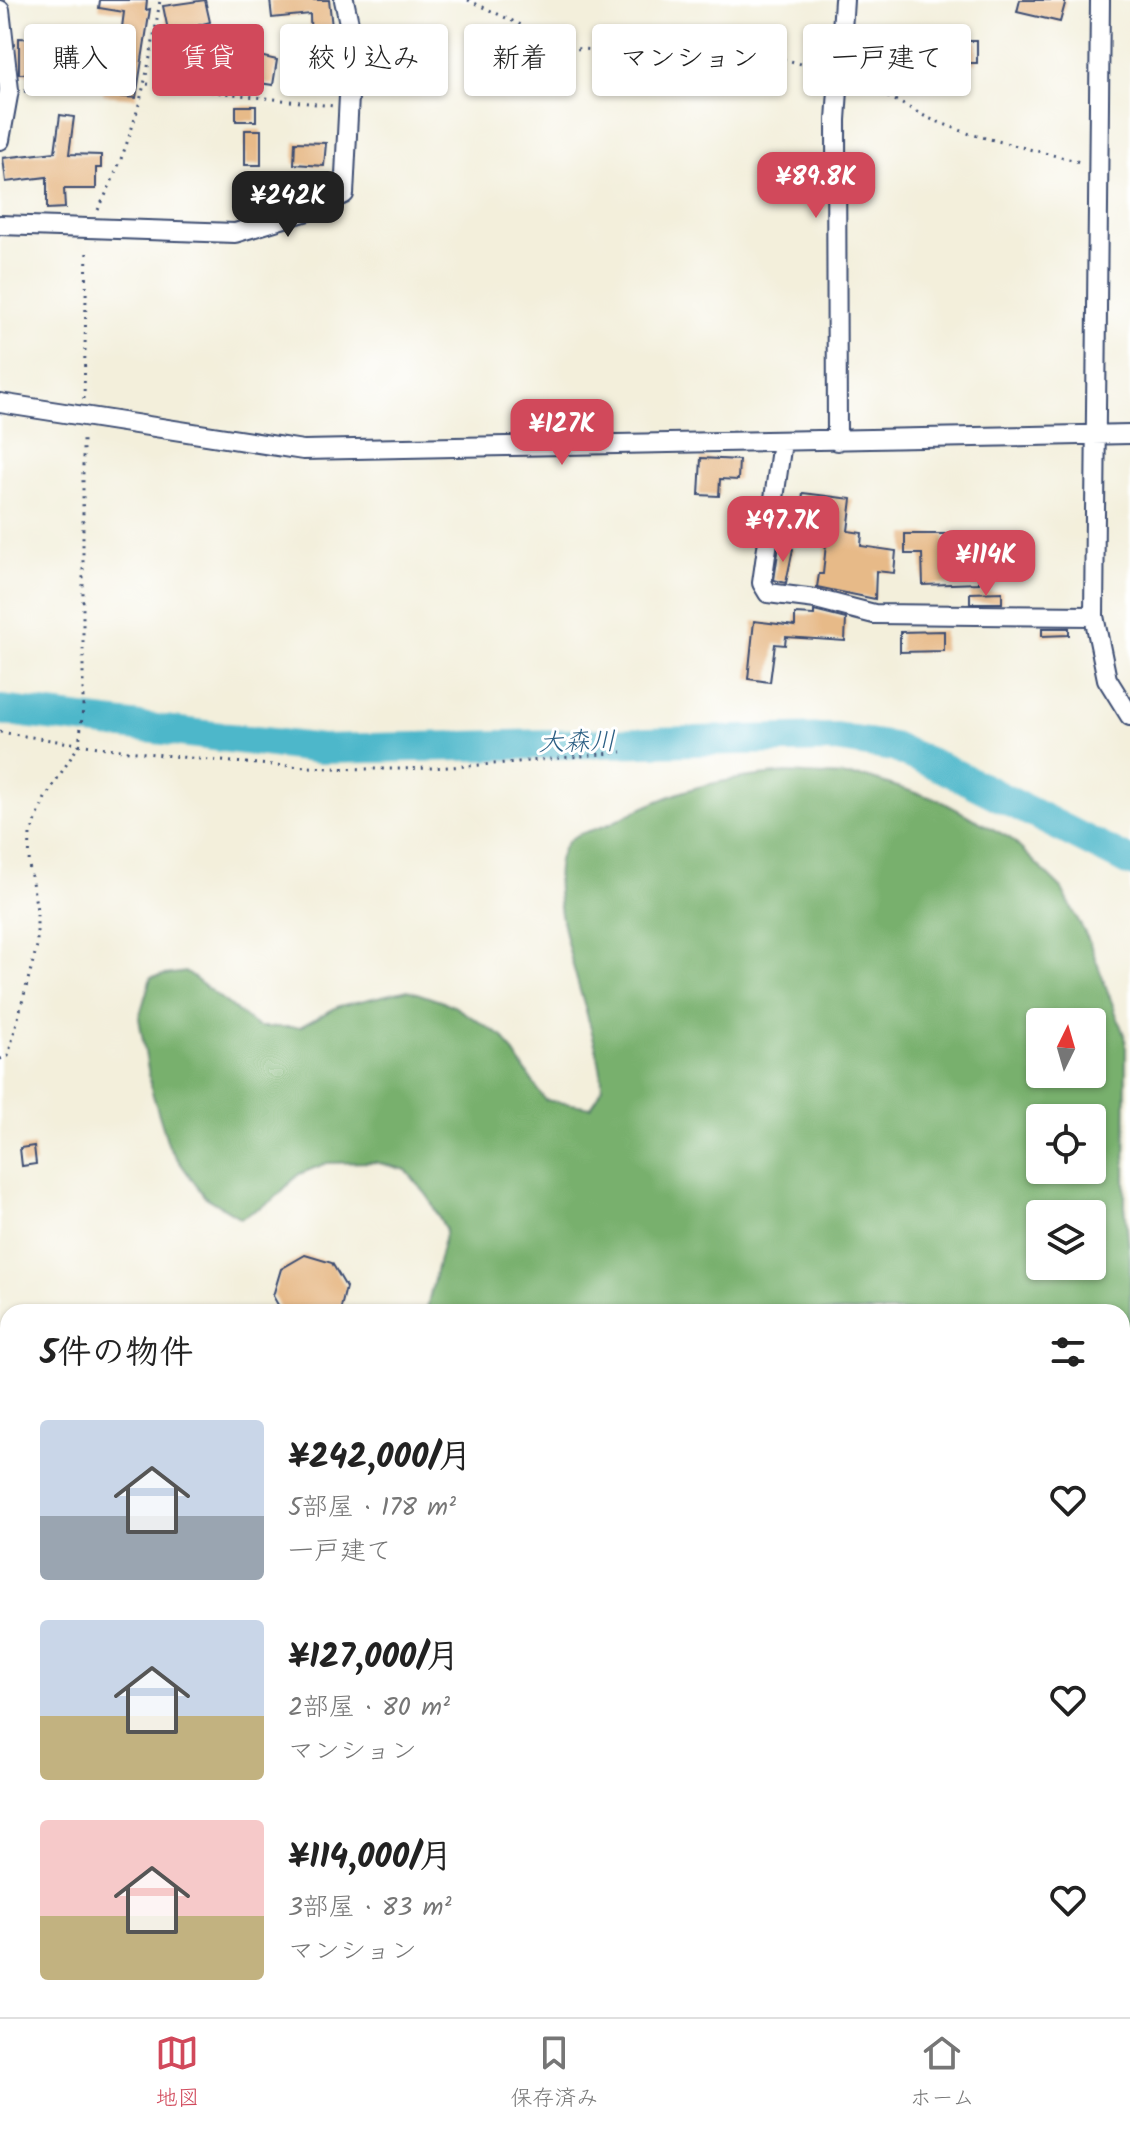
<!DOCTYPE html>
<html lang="ja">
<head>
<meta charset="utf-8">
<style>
	:root { --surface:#fff; --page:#f6f6f6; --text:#222; --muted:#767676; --line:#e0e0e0; --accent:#d1495b }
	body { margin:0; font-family:Kalam,"Klee One",sans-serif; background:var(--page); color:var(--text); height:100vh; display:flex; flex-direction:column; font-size:30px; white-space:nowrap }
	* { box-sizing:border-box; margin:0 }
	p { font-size:26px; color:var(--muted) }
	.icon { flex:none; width:44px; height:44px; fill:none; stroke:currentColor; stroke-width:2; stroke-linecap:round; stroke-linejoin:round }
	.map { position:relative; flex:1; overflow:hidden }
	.details { position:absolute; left:0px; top:1304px; width:1130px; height:714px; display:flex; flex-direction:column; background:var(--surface); border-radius:24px 24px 0 0; box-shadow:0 2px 6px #0004 }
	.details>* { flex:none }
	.top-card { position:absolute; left:24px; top:24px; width:1082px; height:72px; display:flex; gap:16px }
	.needle { width:52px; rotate:5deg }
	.buttons { position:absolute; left:1026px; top:1008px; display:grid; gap:16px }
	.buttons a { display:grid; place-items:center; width:80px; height:80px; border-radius:8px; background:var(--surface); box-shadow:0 2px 6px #0004; font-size:40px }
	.price { position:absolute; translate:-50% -68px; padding:0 18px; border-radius:16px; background:var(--accent); color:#fff; font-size:26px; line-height:52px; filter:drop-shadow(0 2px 4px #0008) }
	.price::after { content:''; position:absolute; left:50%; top:48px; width:24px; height:18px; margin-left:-12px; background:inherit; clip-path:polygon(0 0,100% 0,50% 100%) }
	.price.on { background:#222; color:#fff }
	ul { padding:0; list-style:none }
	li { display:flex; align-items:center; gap:24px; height:200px; padding:0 40px }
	li span { display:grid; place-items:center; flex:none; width:224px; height:160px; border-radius:8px; color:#555 }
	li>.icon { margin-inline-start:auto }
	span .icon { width:96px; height:96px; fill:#fffc; stroke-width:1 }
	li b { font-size:34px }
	h2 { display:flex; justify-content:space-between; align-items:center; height:96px; padding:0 40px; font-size:34px }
	.tag { padding:0 28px; border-radius:8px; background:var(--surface); box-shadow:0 2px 6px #0004; font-size:28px; line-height:72px }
	.tag.on { background:var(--accent); color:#fff }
	.dock { display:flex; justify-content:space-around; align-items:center; height:112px; border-top:2px solid var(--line); background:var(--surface); font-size:22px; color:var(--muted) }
	.dock a { display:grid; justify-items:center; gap:4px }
	.dock .on { color:var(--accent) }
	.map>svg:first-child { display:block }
</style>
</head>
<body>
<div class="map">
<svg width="1130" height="2017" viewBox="0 0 1130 2017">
	<rect width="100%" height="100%" fill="#fff"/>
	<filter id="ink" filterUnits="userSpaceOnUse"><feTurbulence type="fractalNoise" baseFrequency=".0125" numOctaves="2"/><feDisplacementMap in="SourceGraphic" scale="16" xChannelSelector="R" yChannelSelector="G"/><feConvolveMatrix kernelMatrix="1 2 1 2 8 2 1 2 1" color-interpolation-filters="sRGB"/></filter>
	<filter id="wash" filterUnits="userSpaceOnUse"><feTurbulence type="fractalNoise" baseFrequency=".006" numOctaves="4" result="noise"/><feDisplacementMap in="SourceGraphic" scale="32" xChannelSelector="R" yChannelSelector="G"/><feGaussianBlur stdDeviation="1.8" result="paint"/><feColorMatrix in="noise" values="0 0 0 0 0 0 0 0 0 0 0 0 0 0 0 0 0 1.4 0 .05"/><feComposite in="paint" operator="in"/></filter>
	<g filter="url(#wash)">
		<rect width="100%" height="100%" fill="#f3efdb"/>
		<path fill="#78b06d" stroke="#4a7066" stroke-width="2" fill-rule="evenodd" d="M787 773 866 777 939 800 1010 838 1062 889 1088 939 1126 1040 1125 1205 1130 1259V1338L1122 1353V1312H426L446 1230 427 1195 406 1170 375 1162 327 1163 299 1174 273 1200 241 1218 204 1196 169 1147 152 1092 139 1018 151 977 186 972 258 1027H300L339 1006 408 990 452 1005 503 1037 545 1100 591 1107C595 1101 602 1093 602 1086 603 1034 526 871 572 838 582 831 600 829 612 823 678 788 713 780 787 773ZM1040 1022H1092V1074H1040ZM1040 1118H1092V1170H1040ZM1040 1214H1092V1266H1040Z
			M0 1484 8 1494V2010H400L408 2017H0Z"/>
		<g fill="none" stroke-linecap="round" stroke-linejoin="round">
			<path stroke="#4db7ca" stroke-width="30" d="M0 710 321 749 836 738 893 747 945 769 1130 862"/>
		</g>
		<g id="blocks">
			<path fill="#e7ba88" d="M100 0H147L146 10 150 9 136 98 103 95 108 66 60 59 61 54 32 51 31 74H19V38L40 39 41 32 120 43 124 12 99 8Z
				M205 0 210 22 199 25V49L237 51 277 60 273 85 240 80 241 75 177 73 176 29 168 30 163 6Z
				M270 0H329L335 54 311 55 310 14 272 18Z
				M1020 0H1066L1060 22 1017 12Z
				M959 41H977V63H959Z
				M236 106H256V121H236Z
				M60 115 74 117 69 154 101 155V168H96V189H64L65 208 47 209V177L6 182 3 158 55 152Z
				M245 130H261V165H245Z
				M295 142 326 143 324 166 294 164Z
				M701 458 739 460 738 480 720 479 719 496 699 495Z
				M803 493 852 499 848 531 862 533 861 546 896 551 894 573 876 571 875 599 817 587 819 574H823L826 544 787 541 789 522 799 523Z
				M905 534H945V555L978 554 979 583 923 585 922 554H905Z
				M779 546 793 549 786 583 774 580Z
				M1002 592V603H970V593Z
				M814 611 846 619 845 641 786 637 785 645 775 644 770 682 748 679 754 621 795 626V614L814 615Z
				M1042 628H1069V635L1042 636Z
				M944 631V651L900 652V632Z
				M34 1146 36 1164 22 1166 20 1148Z
				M305 1255 332 1263 346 1287 340 1312H282L273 1296 281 1269Z"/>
		</g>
	</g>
	<g filter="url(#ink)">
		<use href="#blocks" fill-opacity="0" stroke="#3b4c71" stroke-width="2"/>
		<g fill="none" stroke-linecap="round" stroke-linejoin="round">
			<g stroke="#3b4c71" stroke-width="22">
				<path id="minor" d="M1100 0 1094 616 1107 679 1130 716
					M0 10 9 90 0 140
					M0 225 235 233 308 211 344 194 352 37 344 0
					M0 403 303 450 1130 434
					M837 441 836 120 844 0
					M782 442 762 583 768 593 816 599 874 614 1094 616
					M1122 1775 1130 1777
					M1122 1918 1130 1903
					M772 2010 778 2017
					M1070 2017 1074 2010"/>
			</g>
			<path stroke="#3b4c71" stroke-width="3" stroke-dasharray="2 6" stroke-linecap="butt" d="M468 0 570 48 637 54 749 49 822 70
				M147 84 333 106
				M857 88 891 98 928 118 970 134 1080 162
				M24 91 55 93
				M98 210C134 140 148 77 160 0
				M84 399 87 247
				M0 732C121 752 245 767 368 769 453 770 538 760 622 752
				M0 1059 8 1056 37 946V910L29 865 30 835 45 798 79 745 83 708V435"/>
			<use href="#minor" stroke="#fff" stroke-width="18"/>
		</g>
	</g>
	<g text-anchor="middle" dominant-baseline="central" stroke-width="6" stroke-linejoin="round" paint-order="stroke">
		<g font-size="26" font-style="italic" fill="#2c5f84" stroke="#fff">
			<text transform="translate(577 743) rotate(-1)">大森川</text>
		</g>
	</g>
</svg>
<div class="buttons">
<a><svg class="needle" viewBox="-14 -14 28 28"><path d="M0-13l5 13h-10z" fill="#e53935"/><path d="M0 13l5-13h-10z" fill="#767676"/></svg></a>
<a><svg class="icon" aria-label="locate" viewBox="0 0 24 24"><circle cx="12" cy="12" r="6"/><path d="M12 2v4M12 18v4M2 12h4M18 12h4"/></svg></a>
<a><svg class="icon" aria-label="layers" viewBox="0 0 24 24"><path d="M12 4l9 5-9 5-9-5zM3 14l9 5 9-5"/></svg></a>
</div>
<b class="price" style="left:816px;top:220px">¥89.8K</b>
<b class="price on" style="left:288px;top:239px">¥242K</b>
<b class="price" style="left:562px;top:467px">¥127K</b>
<b class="price" style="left:783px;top:564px">¥97.7K</b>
<b class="price" style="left:986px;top:598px">¥114K</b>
<div class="top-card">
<a class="tag">購入</a>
<a class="tag on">賃貸</a>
<a class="tag">絞り込み</a>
<a class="tag">新着</a>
<a class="tag">マンション</a>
<a class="tag">一戸建て</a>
</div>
<section class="details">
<h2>5件の物件<svg class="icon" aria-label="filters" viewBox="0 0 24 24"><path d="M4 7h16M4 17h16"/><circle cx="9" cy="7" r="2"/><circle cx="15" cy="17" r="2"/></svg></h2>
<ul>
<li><span style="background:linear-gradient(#c9d6e8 60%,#9aa5b1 0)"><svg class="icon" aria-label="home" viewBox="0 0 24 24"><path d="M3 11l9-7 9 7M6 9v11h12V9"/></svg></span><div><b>¥242,000/月</b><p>5部屋 · 178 m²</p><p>一戸建て</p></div><svg class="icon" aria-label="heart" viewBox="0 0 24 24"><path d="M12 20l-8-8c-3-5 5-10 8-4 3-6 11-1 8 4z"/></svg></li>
<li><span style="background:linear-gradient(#c9d6e8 60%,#c2b280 0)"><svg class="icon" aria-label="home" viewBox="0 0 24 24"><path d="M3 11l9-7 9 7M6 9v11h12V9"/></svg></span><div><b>¥127,000/月</b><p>2部屋 · 80 m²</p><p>マンション</p></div><svg class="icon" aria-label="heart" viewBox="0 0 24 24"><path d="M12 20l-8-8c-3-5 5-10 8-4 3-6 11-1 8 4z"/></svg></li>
<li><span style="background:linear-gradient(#f6c9c9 60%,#c2b280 0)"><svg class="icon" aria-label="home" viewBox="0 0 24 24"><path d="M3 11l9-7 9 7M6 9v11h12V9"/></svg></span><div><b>¥114,000/月</b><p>3部屋 · 83 m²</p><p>マンション</p></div><svg class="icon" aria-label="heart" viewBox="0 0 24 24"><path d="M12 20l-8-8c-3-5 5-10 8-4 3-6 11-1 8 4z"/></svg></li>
</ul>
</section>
</div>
<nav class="dock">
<a class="on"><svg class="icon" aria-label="map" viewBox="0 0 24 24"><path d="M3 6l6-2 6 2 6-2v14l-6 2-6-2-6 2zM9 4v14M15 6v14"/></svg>地図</a>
<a><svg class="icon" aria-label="saved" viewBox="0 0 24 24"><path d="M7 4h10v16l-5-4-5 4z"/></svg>保存済み</a>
<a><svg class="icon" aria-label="home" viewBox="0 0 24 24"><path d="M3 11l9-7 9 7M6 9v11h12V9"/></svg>ホーム</a>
</nav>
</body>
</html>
